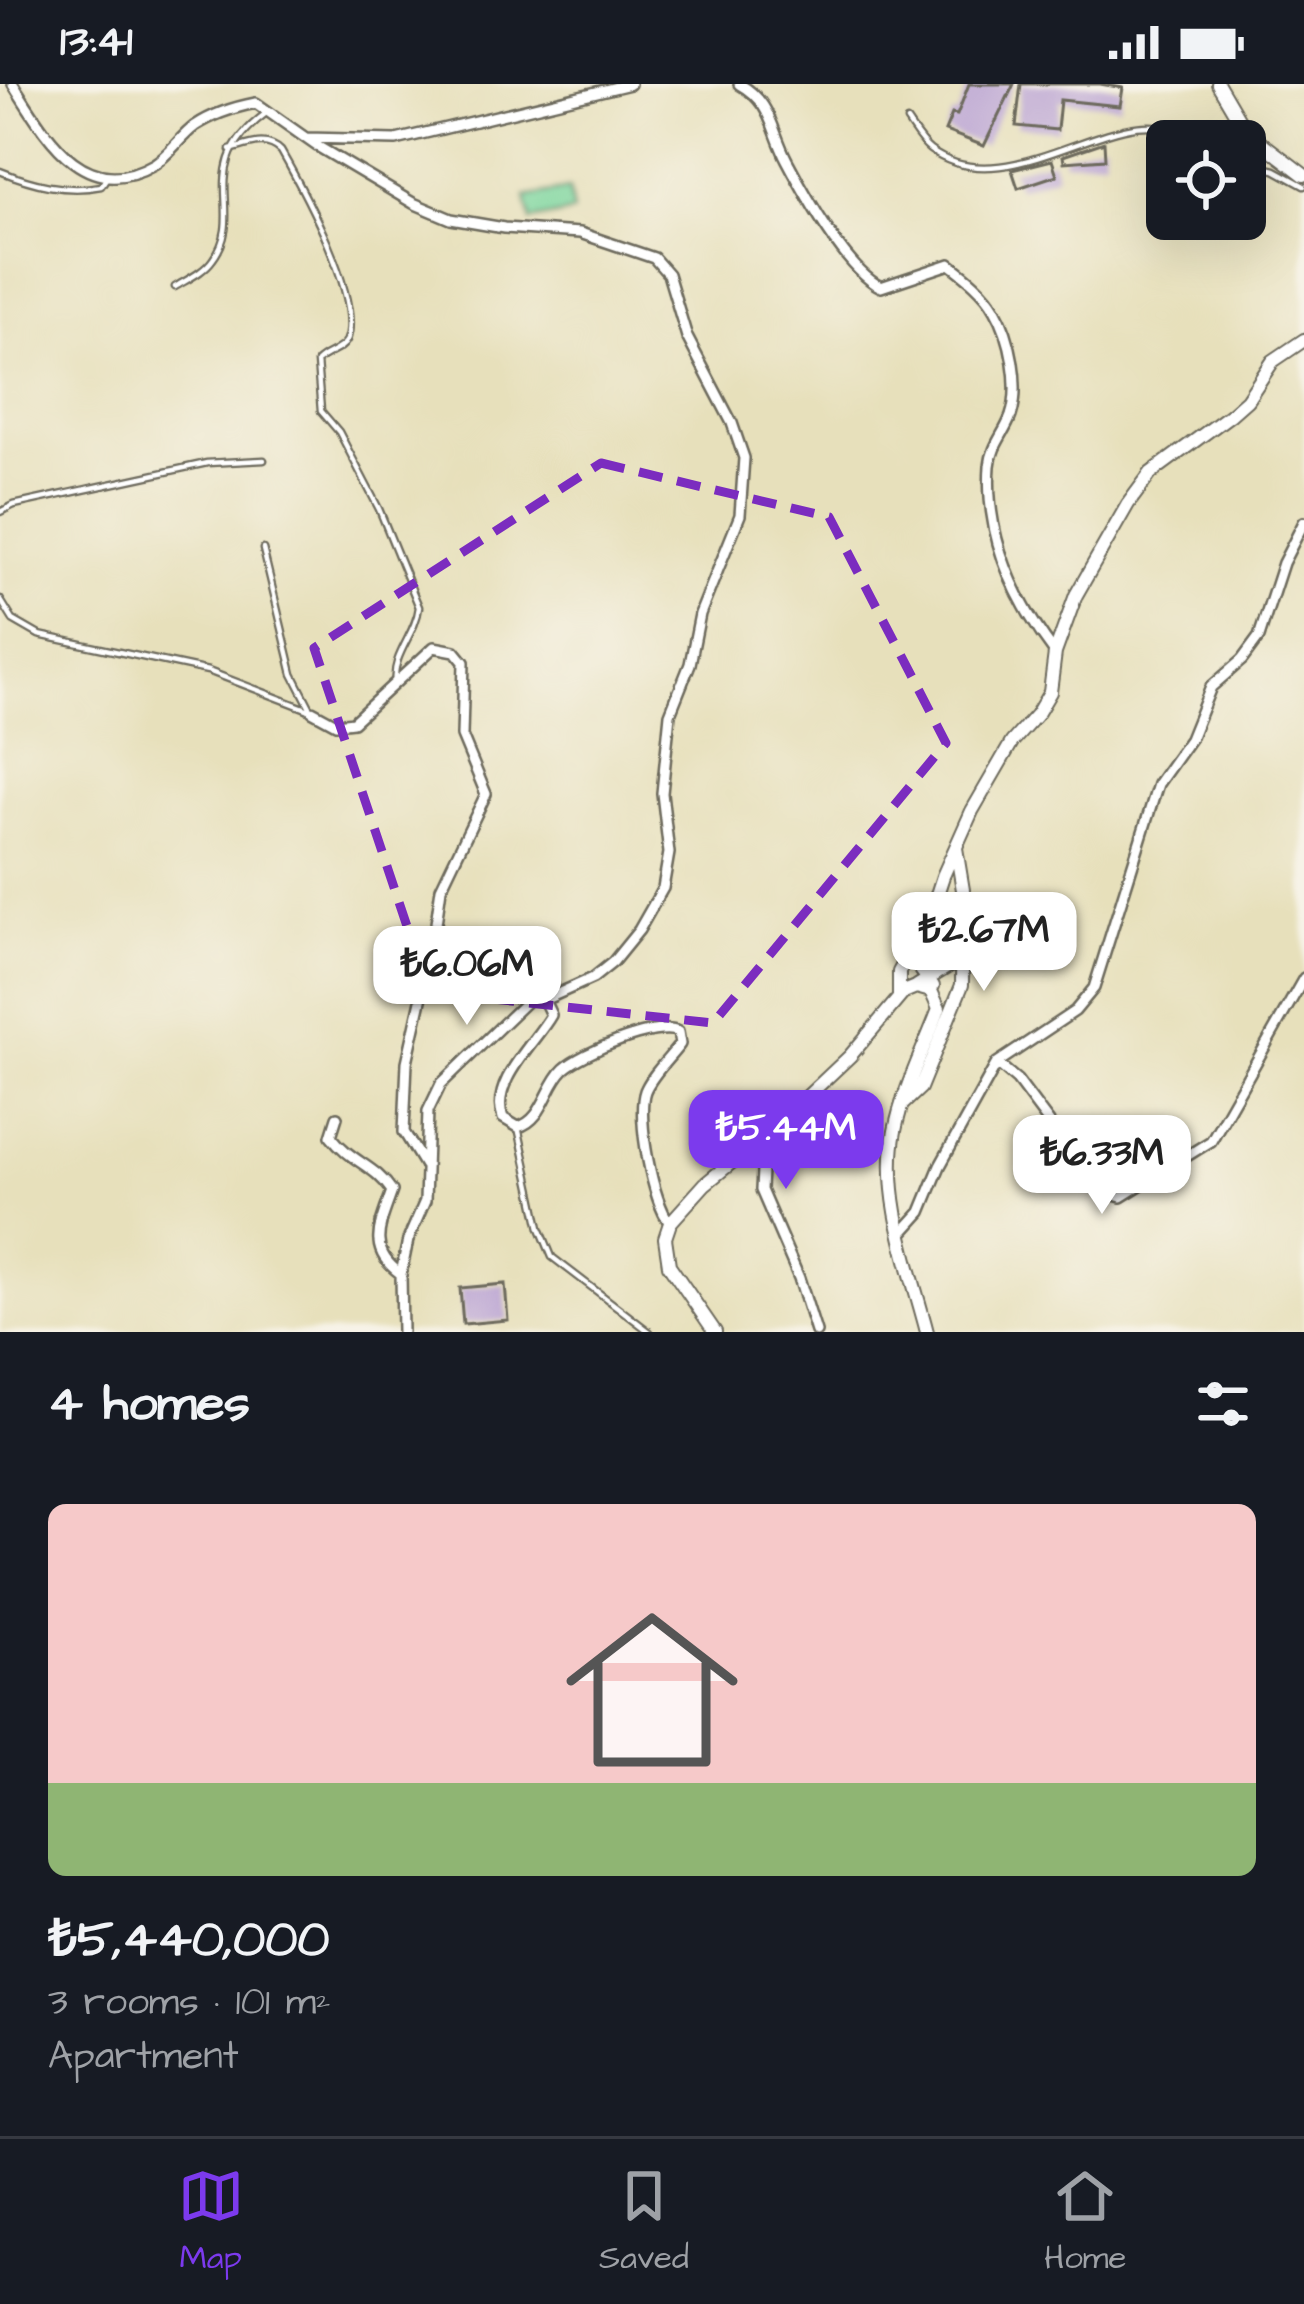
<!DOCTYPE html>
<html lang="en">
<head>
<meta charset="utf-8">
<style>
	:root { --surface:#171b24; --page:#242831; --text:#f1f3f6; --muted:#9ea1a6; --line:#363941; --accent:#7c3aed }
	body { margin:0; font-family:"Architects Daughter",sans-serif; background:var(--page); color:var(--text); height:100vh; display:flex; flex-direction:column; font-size:45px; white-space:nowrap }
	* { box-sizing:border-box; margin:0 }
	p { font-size:39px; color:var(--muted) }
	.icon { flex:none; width:66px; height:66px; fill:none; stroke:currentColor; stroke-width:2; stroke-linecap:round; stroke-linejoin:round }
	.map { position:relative; height:1248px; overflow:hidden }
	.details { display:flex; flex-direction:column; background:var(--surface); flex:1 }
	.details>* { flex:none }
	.tools { position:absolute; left:1146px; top:36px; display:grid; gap:24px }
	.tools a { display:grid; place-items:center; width:120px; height:120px; border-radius:18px; background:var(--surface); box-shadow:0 12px 48px #0002; font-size:60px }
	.price { position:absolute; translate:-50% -102px; padding:0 27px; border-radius:24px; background:#fff; color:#222; font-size:39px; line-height:78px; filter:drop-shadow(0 3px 6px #0008) }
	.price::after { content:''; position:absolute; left:50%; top:72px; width:36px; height:27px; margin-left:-18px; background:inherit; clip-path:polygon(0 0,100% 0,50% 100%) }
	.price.current { background:var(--accent); color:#fff }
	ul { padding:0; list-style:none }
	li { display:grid; align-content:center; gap:24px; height:636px; padding:0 48px }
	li+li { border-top:3px solid var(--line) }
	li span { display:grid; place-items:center; height:372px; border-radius:18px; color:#555 }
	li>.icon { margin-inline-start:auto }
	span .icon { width:216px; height:216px; fill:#fffc; stroke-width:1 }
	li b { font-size:51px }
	h2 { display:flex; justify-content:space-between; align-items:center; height:144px; padding:0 48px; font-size:51px }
	.status { display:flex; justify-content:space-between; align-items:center; height:84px; padding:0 60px; background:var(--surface); direction:ltr }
	.status svg { height:33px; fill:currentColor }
	.tab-bar { display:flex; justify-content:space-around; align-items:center; height:168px; border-top:3px solid var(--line); background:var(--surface); font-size:33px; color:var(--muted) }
	.tab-bar a { display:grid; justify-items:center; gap:6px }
	.tab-bar .current { color:var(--accent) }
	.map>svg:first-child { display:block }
</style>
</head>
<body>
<div class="status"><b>13:41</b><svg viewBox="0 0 49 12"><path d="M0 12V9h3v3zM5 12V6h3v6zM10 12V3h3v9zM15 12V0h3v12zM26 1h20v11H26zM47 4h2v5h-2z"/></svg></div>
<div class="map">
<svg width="1304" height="1248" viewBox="0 0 1304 1248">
	<rect width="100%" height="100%" fill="#f7f3e8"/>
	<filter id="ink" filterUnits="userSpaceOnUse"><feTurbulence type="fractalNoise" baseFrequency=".00833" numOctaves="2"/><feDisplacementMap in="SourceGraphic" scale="24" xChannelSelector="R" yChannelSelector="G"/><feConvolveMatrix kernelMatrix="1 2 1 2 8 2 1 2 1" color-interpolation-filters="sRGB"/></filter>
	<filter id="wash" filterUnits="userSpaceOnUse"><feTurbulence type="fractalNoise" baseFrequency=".004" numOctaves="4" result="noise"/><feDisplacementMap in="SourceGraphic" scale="48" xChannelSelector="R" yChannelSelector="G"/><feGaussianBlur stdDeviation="2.7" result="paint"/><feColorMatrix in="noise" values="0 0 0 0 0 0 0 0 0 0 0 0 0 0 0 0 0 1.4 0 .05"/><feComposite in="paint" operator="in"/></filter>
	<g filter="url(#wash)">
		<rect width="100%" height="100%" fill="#e7e0bb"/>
		<path fill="#7ad59c" stroke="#528064" stroke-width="3" d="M569 105 573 128 531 137 526 113Z"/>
		<g id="blocks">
			<path fill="#bca6d3" d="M969 0H1014L984 62 945 47 952 30 957 31Z
				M1021 0H1100L1123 4 1120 22 1060 16 1057 46 1016 42Z
				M1104 58 1105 75 1064 78 1063 72Z
				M1052 76 1057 91 1018 104 1012 86Z
				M505 1200 508 1236 463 1240 460 1204Z"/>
		</g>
	</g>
	<g filter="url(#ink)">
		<use href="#blocks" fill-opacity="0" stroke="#6d6a5d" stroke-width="3"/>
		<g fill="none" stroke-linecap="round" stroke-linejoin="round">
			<g stroke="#6d6a5d" stroke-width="9">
				<path id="service" d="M907 37C914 47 921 59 930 66 1012 127 1132 0 1188 57
					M230 66C249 61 266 52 281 67 302 104 363 215 347 256 342 267 325 269 317 278L321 327 339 348 379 425 419 523C416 550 392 570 395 598
					M1245 79 1275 86 1304 102
					M0 87C32 100 66 109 101 102L107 93
					M175 203C188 195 204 188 213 175 248 128 193 84 265 30
					M0 428 14 421 207 379 264 376
					M263 465 293 590 312 627
					M0 515 13 536 39 551 208 587 312 627
					M518 1043 540 1144 552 1173 650 1248"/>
			</g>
			<g stroke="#6d6a5d" stroke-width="14">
				<path id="minor" d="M13 0C45 50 83 121 154 80 170 70 180 53 195 42 213 30 235 23 256 19L317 62 413 119 451 135 504 144 580 149 654 174 668 190 687 253 732 339 744 374 740 431 700 530 690 580 670 630 662 709 669 769 663 804 639 846 613 878 593 894 544 916
					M739 0C772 18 771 46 787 76 806 112 846 186 881 203L950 180C966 192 985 207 995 225 1011 252 1021 302 1011 332 1004 351 992 361 990 382 985 452 1014 515 1055 569
					M306 54 396 56 630 0
					M312 627 336 640 353 638 434 563 455 567 464 578 462 652 486 710 441 804 432 868 407 978 404 1048 425 1082
					M997 979 1075 927 1094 904 1158 700 1190 655 1211 603 1242 576 1259 553 1283 479 1304 438
					M337 1033 331 1052C352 1079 375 1081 392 1107 380 1142 366 1165 401 1190
					M776 1042 782 1058 762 1086 761 1106 799 1194 816 1248
					M902 1149 921 1128 940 1082 997 979 1017 996 1100 1107 1121 1113 1211 1057 1304 894
					M402 1248 401 1190 408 1156 425 1117 428 1027 441 1000 529 915 544 916 551 931C536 958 489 999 503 1034L518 1043C544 1036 546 1002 564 985 581 969 658 937 678 948L680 960C669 975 652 990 645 1007 636 1032 653 1120 670 1139"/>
			</g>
			<g stroke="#6d6a5d" stroke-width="16">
				<path id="tertiary" d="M1218 0 1245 46 1304 91
					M921 849 961 853
					M909 870 933 902
					M917 902 962 874
					M899 912V888L930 832 943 792 972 727 1012 658 1037 630 1050 608 1055 569 1076 511 1128 420 1151 389 1230 331 1247 316 1273 277 1304 256
					M903 1020 920 1004 962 901 963 806 956 764
					M715 1248 669 1181 665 1154 670 1139 705 1100 776 1042 850 972 904 908 916 903 931 907 939 925C924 965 903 1006 895 1047 882 1112 911 1186 927 1248"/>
			</g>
			<use href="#service" stroke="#fff" stroke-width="4.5"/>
			<use href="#minor" stroke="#fff" stroke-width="9"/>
			<use href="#tertiary" stroke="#fff" stroke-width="12"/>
		</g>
	</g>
	<path fill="none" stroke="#7b2cbf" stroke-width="9" stroke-dasharray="24 15" stroke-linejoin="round" d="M601 379 829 433 946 659 713 939 429 908 314 564Z"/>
</svg>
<div class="tools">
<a><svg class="icon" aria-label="locate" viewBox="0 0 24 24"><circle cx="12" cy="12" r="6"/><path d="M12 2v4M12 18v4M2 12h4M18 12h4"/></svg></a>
</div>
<b class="price" style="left:984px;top:910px">₺2.67M</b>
<b class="price" style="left:467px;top:944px">₺6.06M</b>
<b class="price current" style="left:786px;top:1108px">₺5.44M</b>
<b class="price" style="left:1102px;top:1133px">₺6.33M</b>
</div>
<section class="details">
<h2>4 homes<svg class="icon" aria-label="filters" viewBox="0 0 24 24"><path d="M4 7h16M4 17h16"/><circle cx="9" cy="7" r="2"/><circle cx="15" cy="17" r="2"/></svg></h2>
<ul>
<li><span style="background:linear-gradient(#f6c9c9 75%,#8fb573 0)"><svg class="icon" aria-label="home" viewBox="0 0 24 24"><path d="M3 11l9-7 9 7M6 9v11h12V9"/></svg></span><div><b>₺5,440,000</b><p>3 rooms · 101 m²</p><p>Apartment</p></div></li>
</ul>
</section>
<nav class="tab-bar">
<a class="current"><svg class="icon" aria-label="map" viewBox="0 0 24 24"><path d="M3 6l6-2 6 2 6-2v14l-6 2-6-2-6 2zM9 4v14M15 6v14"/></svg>Map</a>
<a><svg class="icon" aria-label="saved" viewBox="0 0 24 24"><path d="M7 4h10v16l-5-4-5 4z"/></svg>Saved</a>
<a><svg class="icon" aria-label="home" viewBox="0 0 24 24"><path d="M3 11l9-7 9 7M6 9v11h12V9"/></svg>Home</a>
</nav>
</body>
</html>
